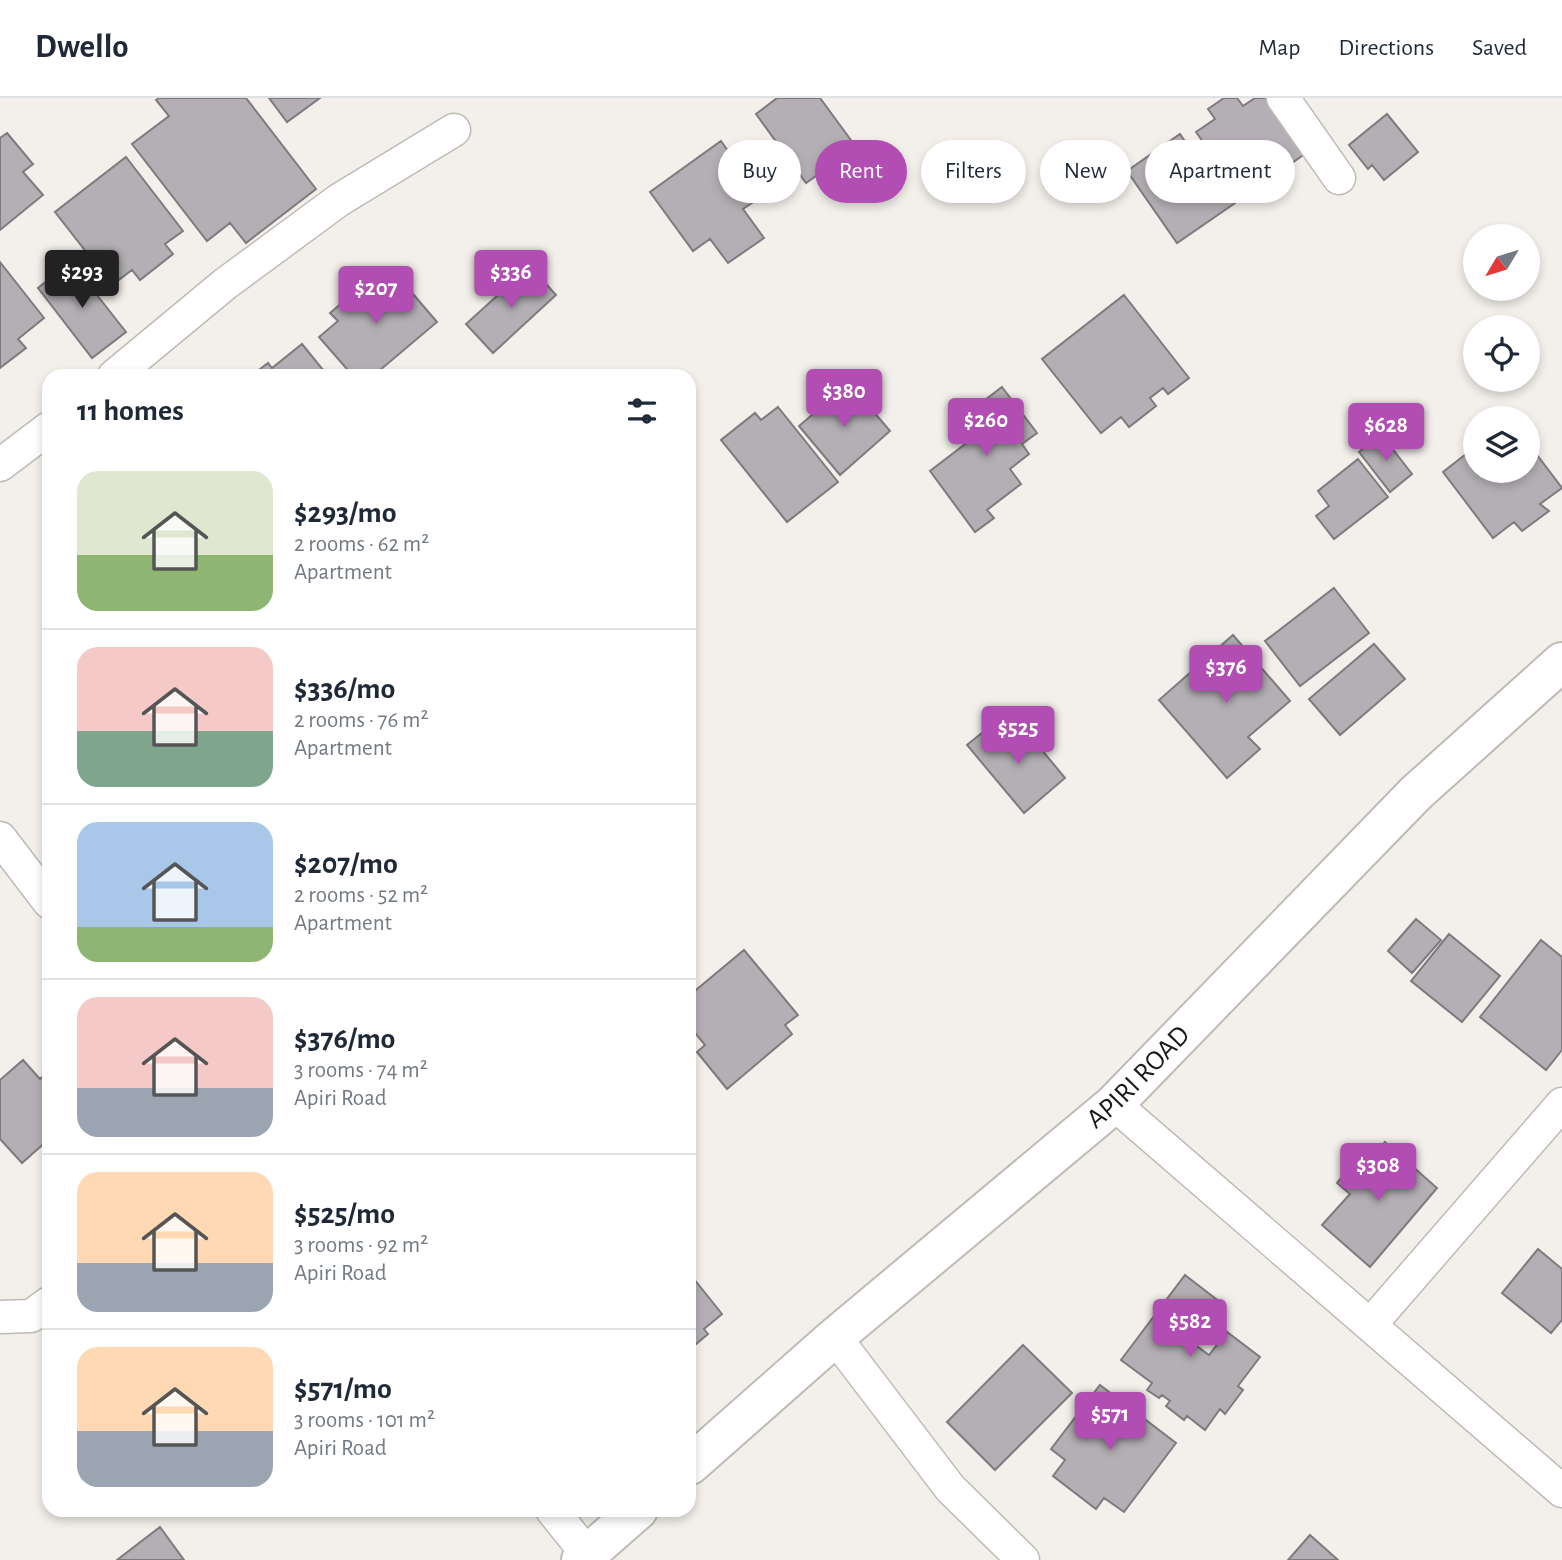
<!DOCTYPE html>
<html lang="en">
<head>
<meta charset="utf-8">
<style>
	:root { --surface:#fff; --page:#f2f2f3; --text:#1f2937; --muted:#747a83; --line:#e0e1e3; --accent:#b14db3 }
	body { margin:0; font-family:"Alegreya Sans",sans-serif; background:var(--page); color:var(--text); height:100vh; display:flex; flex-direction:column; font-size:26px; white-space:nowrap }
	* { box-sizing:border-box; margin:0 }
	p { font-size:23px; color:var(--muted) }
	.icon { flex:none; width:38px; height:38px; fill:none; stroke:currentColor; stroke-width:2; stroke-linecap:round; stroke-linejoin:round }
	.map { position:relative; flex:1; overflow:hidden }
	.sheet { position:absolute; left:42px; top:271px; width:654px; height:1148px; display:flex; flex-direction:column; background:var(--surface); border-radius:21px; box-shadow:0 4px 10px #0003 }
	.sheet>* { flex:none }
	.hud { position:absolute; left:718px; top:42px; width:665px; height:63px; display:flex; gap:14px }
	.needle { width:46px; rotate:232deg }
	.fabs { position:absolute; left:1463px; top:126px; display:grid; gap:14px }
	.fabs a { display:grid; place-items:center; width:77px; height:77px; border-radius:50%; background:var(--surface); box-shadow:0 4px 10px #0003; font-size:35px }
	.price { position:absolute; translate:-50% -60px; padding:0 16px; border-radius:7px; background:var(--accent); color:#fff; font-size:23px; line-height:46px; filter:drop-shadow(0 2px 4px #0008) }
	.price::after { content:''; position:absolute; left:50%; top:42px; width:21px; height:16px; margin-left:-10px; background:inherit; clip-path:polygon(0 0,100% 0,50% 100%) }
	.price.current { background:#222; color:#fff }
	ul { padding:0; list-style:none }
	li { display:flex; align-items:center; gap:21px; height:175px; padding:0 35px }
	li+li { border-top:2px solid var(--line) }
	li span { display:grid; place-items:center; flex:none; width:196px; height:140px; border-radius:21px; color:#555 }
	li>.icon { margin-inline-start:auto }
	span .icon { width:84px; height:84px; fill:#fffc; stroke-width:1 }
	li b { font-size:30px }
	h2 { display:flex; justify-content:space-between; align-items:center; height:84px; padding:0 35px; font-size:30px }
	.tag { padding:0 24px; border-radius:32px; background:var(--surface); box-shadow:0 4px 10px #0003; font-size:24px; line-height:63px }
	.tag.current { background:var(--accent); color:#fff }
	header { display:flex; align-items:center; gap:42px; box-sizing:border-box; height:98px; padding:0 35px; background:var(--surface); border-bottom:2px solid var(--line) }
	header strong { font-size:33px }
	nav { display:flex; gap:38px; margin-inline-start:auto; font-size:24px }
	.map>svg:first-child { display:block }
</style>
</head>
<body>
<header>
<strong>Dwello</strong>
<nav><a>Map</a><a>Directions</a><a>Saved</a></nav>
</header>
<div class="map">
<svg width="1562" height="1462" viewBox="0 0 1562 1462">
	<rect width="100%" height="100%" fill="#f3f0eb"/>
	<path fill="#b3afb4" stroke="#7e7a7e" stroke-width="2" d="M159 0H246L316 91 246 145 230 125 207 143 132 46 169 18 156 2Z
		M269 0H320L287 24Z
		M777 0H820L856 49 806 85 756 16Z
		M1224 0H1237L1243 8 1255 0H1267L1306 55 1243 100 1196 34 1215 21 1208 11Z
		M1387 16 1418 54 1384 82 1372 67 1368 71 1349 47Z
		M7 35 33 66 23 74 43 97 0 132V40Z
		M1180 36 1191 52 1198 47 1238 103 1177 145 1127 73Z
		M721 43 761 99 743 111 764 140 728 165 710 141 693 153 650 94Z
		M126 59 183 133 165 146 173 156 140 182 132 172 112 187 55 114Z
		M0 164 44 220 18 241 26 250 0 270Z
		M71 164 126 234 92 260 38 190Z
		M530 168 556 197 493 255 466 226Z
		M395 175 437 224 373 278H353L319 239 338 223 330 215 369 182 376 190Z
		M1124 197 1189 280 1168 296 1163 290 1150 300 1156 308 1129 329 1121 319 1101 335 1042 261Z
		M302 246 328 278H251L268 265 272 270Z
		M849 285 890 333 840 377 799 328Z
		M1002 289 1037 335 1022 346 1029 356 1010 371 1021 386 987 412 994 420 975 434 930 373 973 340 959 322Z
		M778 309 838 384 787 424 721 342 755 315 761 322Z
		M1381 336 1412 376 1390 394 1359 354Z
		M1528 345 1562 390 1540 406 1549 413 1522 433 1514 424 1493 440 1443 374 1475 349V373H1528Z
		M1358 361 1388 399 1334 441 1316 418 1329 408 1318 393Z
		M1334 490 1369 535 1300 588 1265 543Z
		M1233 537 1290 603 1248 639 1260 651 1227 680 1159 602Z
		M1374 546 1405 581 1340 637 1309 601Z
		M1022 628 1065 680 1024 715 967 647 982 635 987 641 1001 629 1009 639Z
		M1416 821 1441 842 1412 875 1388 853Z
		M1449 836 1500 878 1462 924 1411 883Z
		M1541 842 1562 859V952L1546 972 1480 919Z
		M744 852 798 917 785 927 792 936 727 991 697 954 705 947 696 936 691 939 690 938V897Z
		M23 962 40 981 49 973V1041L22 1065 0 1041V982Z
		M1385 1044 1437 1090 1370 1169 1322 1127 1350 1096 1337 1085 1363 1054 1371 1061Z
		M1538 1151 1562 1171V1222L1551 1235 1502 1195Z
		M690 1176 722 1216 704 1231 708 1236 690 1251Z
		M1185 1177 1216 1201 1186 1240 1209 1257 1227 1234 1260 1259 1238 1288 1243 1292 1225 1316 1220 1311 1205 1332 1187 1318 1184 1322 1166 1308 1170 1303 1162 1297 1159 1300 1147 1292 1152 1285 1121 1262Z
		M1023 1247 1072 1295 995 1372 947 1324Z
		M1100 1287 1176 1345 1124 1414 1104 1400 1096 1411 1053 1378 1065 1362 1051 1351Z
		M160 1429 184 1462H117Z
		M1310 1437 1338 1462H1288Z"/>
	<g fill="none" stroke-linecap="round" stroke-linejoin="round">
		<g stroke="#bebbb6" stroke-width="35">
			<path id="minor" d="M1283 0 1339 80
				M114 278 225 186 339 102 454 32
				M0 367 49 330
				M0 740 49 804
				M1114 1006 1562 1393
				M0 1219 31 1218 49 1205
				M1370 1227 1562 1006
				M835 1239 950 1390 1023 1462
				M552 1412 587 1456"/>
		</g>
		<g stroke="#bebbb6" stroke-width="42">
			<g id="tertiary">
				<path id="s1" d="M690 1367 835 1239 1114 1006 1416 695 1562 564"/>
				<path d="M581 1462 638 1412"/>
			</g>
		</g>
		<use href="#minor" stroke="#fff" stroke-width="32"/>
		<use href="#tertiary" stroke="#fff" stroke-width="38"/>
	</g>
	<g text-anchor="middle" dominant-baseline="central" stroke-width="6" stroke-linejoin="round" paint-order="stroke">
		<g font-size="28" fill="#1b1918" stroke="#f3f0eb">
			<text stroke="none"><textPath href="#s1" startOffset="593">APIRI ROAD</textPath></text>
		</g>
	</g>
</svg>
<div class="fabs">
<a><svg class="needle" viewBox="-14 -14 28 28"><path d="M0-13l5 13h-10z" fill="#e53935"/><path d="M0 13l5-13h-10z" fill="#747a83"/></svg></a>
<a><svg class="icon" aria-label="locate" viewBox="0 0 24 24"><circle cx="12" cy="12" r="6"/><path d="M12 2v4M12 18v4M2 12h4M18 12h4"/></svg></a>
<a><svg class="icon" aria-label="layers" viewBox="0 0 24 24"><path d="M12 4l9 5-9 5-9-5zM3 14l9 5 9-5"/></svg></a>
</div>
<b class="price current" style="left:82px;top:212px">$293</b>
<b class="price" style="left:511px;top:212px">$336</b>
<b class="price" style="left:376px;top:228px">$207</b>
<b class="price" style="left:844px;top:331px">$380</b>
<b class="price" style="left:986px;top:360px">$260</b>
<b class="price" style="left:1386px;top:365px">$628</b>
<b class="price" style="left:1226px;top:607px">$376</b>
<b class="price" style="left:1018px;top:668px">$525</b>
<b class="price" style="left:1378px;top:1105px">$308</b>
<b class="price" style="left:1190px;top:1261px">$582</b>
<b class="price" style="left:1110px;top:1354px">$571</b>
<div class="hud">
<a class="tag">Buy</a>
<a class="tag current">Rent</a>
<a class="tag">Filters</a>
<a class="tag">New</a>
<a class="tag">Apartment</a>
</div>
<section class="sheet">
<h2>11 homes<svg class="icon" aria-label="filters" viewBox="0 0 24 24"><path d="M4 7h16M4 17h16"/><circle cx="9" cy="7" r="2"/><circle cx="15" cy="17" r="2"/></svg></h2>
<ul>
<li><span style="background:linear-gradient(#dfe7d0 60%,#8fb573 0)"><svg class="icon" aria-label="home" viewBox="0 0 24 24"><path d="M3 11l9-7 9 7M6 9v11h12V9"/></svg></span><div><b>$293/mo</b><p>2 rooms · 62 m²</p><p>Apartment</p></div></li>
<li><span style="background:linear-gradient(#f6c9c9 60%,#7fa58c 0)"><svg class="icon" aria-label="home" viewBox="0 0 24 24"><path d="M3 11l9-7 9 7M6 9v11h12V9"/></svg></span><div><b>$336/mo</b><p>2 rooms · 76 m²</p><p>Apartment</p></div></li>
<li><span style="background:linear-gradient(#a9c7e8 75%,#8fb573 0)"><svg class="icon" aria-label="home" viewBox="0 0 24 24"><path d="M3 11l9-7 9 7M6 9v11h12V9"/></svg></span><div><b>$207/mo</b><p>2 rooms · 52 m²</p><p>Apartment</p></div></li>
<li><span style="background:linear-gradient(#f6c9c9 65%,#9aa5b1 0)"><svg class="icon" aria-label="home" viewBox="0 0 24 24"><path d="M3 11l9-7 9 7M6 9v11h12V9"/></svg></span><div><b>$376/mo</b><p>3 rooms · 74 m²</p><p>Apiri Road</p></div></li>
<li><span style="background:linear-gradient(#ffd9b3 65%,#9aa5b1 0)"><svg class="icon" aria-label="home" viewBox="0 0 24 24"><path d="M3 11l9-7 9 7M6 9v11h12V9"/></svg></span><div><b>$525/mo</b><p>3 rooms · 92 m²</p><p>Apiri Road</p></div></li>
<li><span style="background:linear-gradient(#ffd9b3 60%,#9aa5b1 0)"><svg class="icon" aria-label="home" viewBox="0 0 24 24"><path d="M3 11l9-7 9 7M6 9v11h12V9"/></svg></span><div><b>$571/mo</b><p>3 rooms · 101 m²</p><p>Apiri Road</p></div></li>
</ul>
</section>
</div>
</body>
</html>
